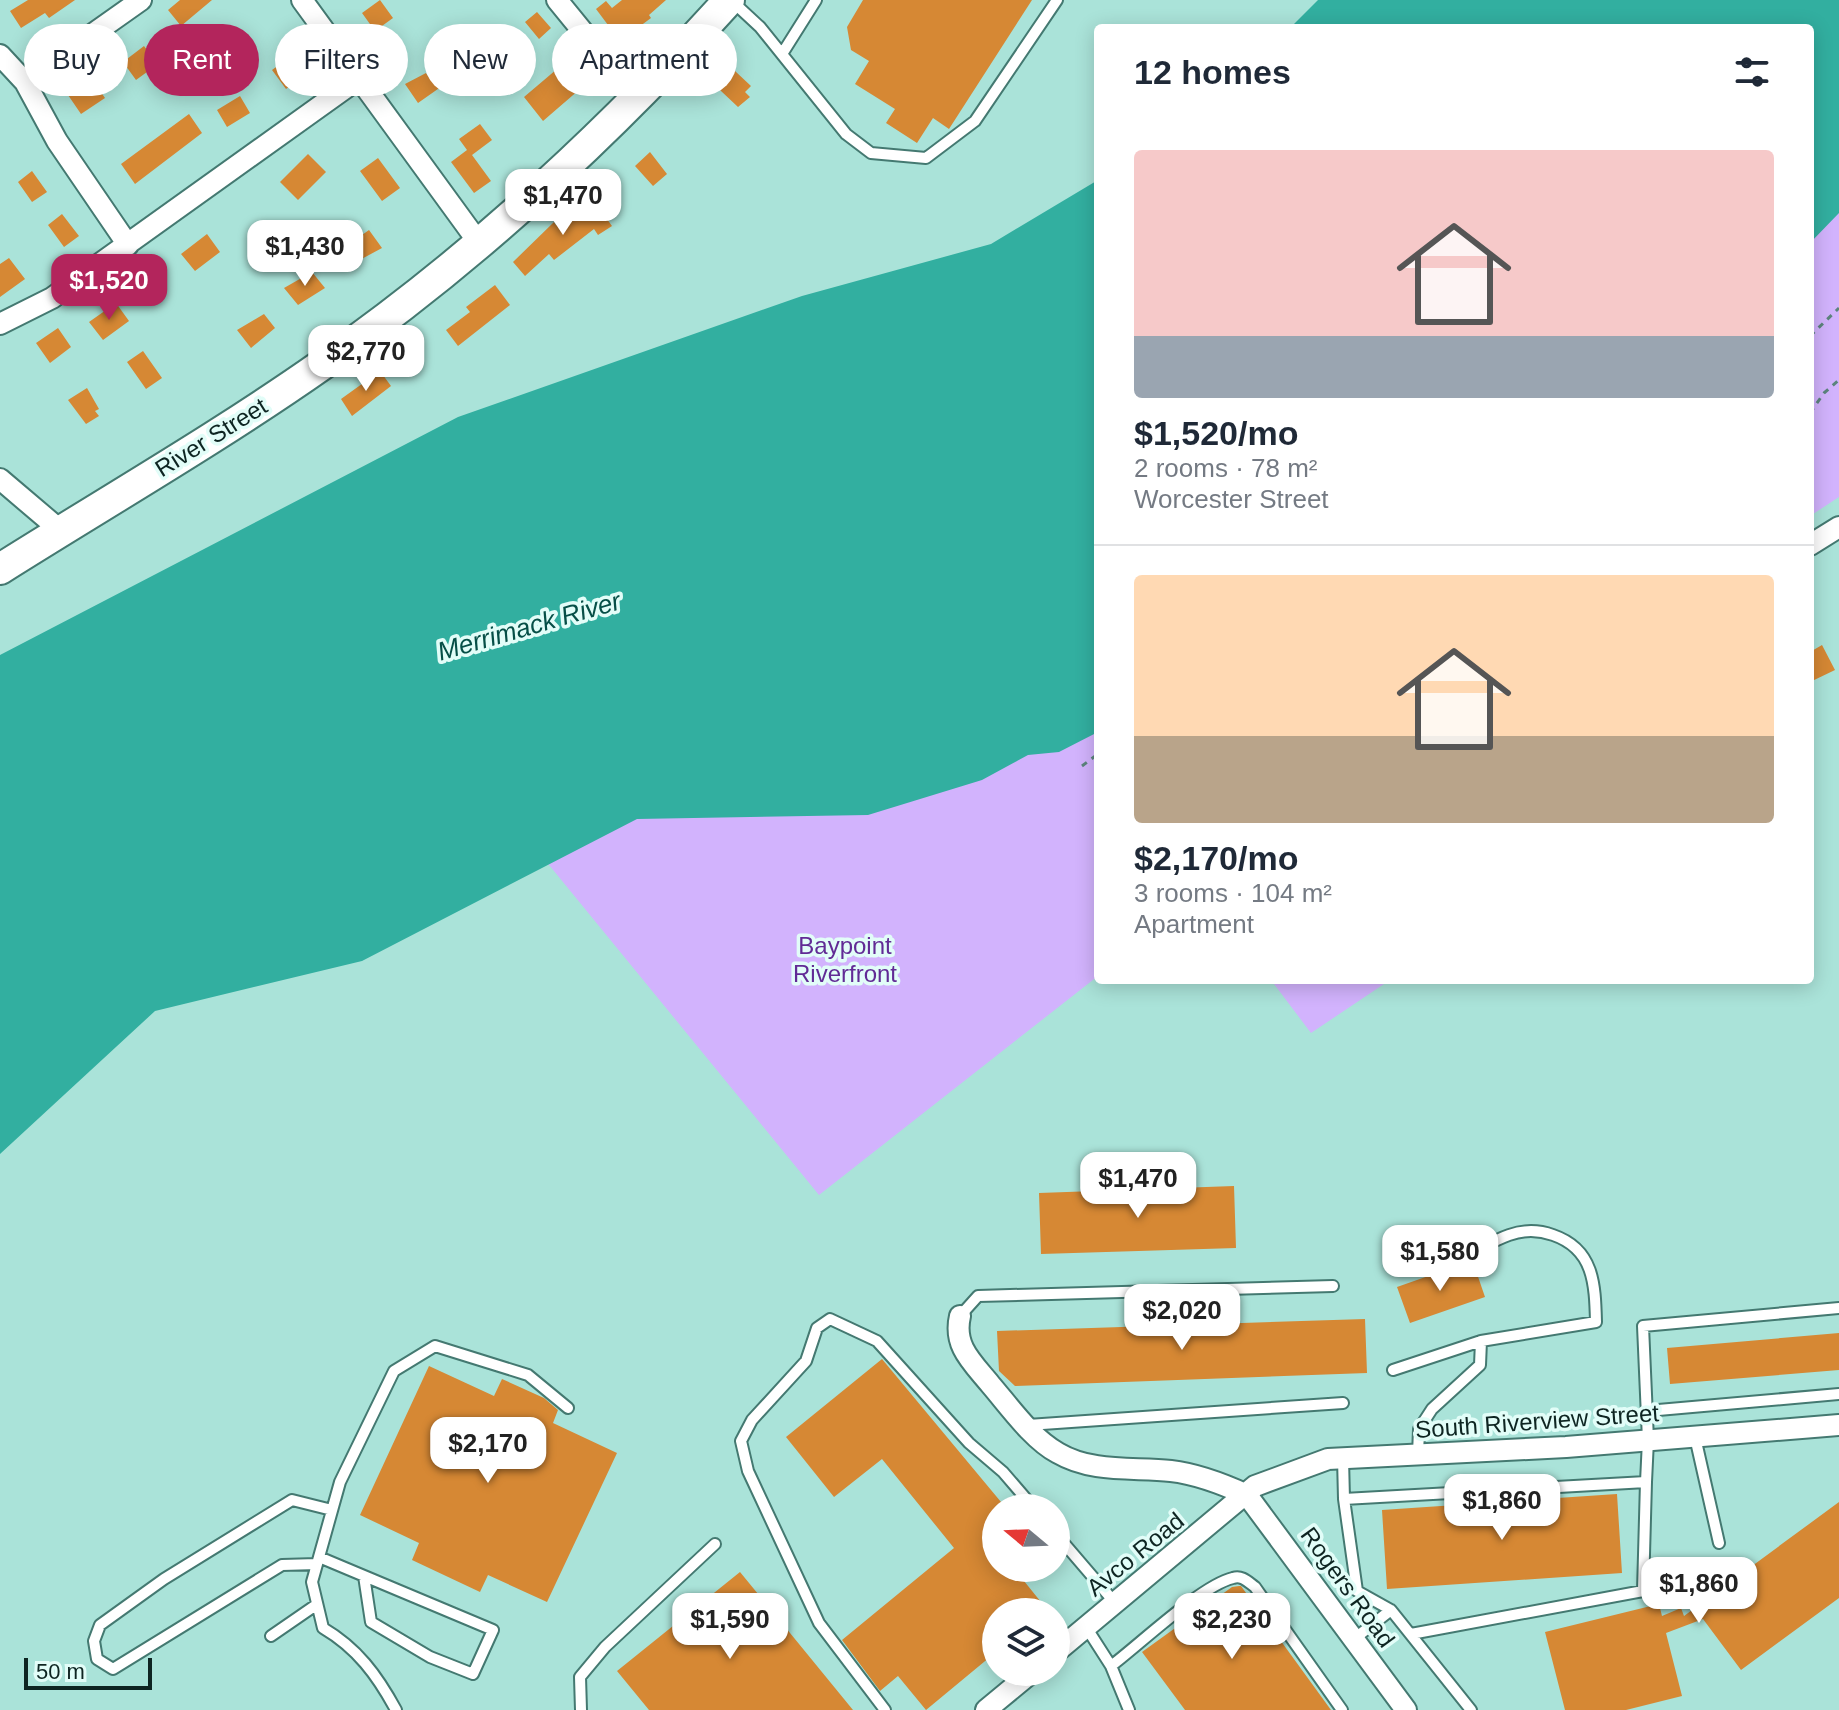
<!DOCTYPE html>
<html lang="en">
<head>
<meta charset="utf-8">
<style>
	:root { --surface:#fff; --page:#f2f2f3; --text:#1f2937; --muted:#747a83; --line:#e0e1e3; --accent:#b3255c }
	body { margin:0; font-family:Helvetica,sans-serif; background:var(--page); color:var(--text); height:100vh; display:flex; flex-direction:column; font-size:30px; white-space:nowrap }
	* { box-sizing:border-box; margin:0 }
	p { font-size:26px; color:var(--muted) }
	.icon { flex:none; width:44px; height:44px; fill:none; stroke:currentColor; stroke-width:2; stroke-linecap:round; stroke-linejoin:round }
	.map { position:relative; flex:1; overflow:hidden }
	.drawer { position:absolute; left:1094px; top:24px; width:720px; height:960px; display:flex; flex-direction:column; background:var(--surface); border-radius:8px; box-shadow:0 4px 20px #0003 }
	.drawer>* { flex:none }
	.guide { position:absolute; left:24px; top:24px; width:760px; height:72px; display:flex; gap:16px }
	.needle { width:52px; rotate:289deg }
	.controls { position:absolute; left:982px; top:1494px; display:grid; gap:16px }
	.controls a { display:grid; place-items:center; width:88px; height:88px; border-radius:50%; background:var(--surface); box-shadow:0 4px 20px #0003; font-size:40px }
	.scale { position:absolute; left:24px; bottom:20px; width:128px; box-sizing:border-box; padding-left:8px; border:4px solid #0e2522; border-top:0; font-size:22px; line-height:28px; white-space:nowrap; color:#0e2522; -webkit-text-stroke:6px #e2fdf8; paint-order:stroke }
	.price { position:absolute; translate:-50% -68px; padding:0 18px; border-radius:16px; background:#fff; color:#222; font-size:26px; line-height:52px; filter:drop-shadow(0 2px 4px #0008) }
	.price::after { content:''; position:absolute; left:50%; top:48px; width:24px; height:18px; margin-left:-12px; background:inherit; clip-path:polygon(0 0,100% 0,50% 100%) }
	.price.current { background:var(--accent); color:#fff }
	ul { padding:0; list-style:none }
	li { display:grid; align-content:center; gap:16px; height:424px; padding:0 40px }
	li+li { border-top:2px solid var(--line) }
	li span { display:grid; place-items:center; height:248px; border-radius:8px; color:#555 }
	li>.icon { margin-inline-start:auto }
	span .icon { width:144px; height:144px; fill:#fffc; stroke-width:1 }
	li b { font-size:34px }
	h2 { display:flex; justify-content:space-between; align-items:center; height:96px; padding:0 40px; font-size:34px }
	.pill { padding:0 28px; border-radius:36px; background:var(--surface); box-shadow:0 4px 20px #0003; font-size:28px; line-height:72px }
	.pill.current { background:var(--accent); color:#fff }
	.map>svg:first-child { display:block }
</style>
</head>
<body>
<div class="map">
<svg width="1839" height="1710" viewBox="0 0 1839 1710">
	<rect width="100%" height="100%" fill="#aae3d9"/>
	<path fill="#d2b3fd" d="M1839 187V497L1810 516V217Z
		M1098 692V976L819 1195 536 849 634 796Z
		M1271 980H1390L1311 1033Z"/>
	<path fill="#32afa0" d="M1318 0H1839V213L1810 243V28H1290Z
		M1098 180V732L1059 752 1028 755 982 780 868 815 637 819 362 961 155 1011 0 1154V655L458 417 802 296 991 244Z"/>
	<path fill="#d68834" d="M28 0H75L49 18 45 13 21 28 10 11Z
		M180 0H212L181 26 168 10Z
		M380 0 393 18 375 31 362 13Z
		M622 0H666L649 15 651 18 620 41 596 9 606 1 612 8Z
		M863 0H1032L949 129 933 118 917 143 886 123 895 109 855 84 869 61 851 50 847 27Z
		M537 12 551 28 539 39 525 22Z
		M144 46 158 64 136 80 123 62Z
		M295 53 309 73 286 89 272 70Z
		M720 57 751 86 745 92 750 97 738 107 703 74Z
		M570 58 587 83 543 121 524 97Z
		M426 73 430 79 438 74 445 84 418 103 405 84Z
		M92 79 105 98 81 114 68 95Z
		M240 96 250 113 227 127 217 110Z
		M189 114 202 133 135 184 121 164Z
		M480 124 492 140 472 155 491 181 474 193 451 162 467 150 459 139Z
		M650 152 667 174 653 186 635 166Z
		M308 154 326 172 298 200 280 182Z
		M378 158 400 188 382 201 360 171Z
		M32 171 47 192 32 202 18 182Z
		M594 201 612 226 598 235 594 229 554 260 549 254 525 276 513 262 554 222 556 225Z
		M62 214 79 236 64 247 48 225Z
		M369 230 382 248 356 262 345 247Z
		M207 234 220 252 195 271 181 254Z
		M9 258 25 279 0 297V264Z
		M312 272 325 288 298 305 284 288Z
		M495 285 510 305 458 346 446 330 470 312 466 307Z
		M116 303 129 321 103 340 89 322Z
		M264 314 275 328 251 348 237 330Z
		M58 328 71 347 50 363 36 343Z
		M143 351 162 378 146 389 127 362Z
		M380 371 391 386 352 416 341 399Z
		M87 388 99 409 95 411 99 416 86 424 68 400Z
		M1822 645 1835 670 1810 682V652Z
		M1234 1186 1236 1248 1041 1254 1039 1193Z
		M1474 1265 1485 1297 1410 1323 1397 1287 1454 1267 1456 1271Z
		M1365 1319 1367 1373 1015 1386 999 1371 997 1331Z
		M1839 1333V1370L1670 1384 1667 1348Z
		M882 1359 1006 1508H996V1568H1029L1020 1576 1049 1612H996V1652L926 1710 898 1676 880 1691 842 1640 954 1548 882 1459 834 1497 786 1437Z
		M429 1366 494 1396 502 1379 544 1398 558 1410 553 1423 617 1453 547 1602 488 1575 480 1592 412 1560 419 1543 360 1515Z
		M1617 1494 1622 1573 1387 1589 1382 1510Z
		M1839 1502V1598L1741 1670 1703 1619 1666 1633 1682 1696 1626 1710H1565L1545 1632 1659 1604 1662 1616 1681 1608 1684 1616Z
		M740 1572 853 1710H649L617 1671Z
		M1239 1586H1241L1331 1710H1185L1142 1652 1232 1587Z"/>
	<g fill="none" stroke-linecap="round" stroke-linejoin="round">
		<g stroke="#447971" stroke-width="14">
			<path id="service" d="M732 1 760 27 846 134 871 153 926 158 975 121 1057 0
				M782 54 816 0
				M960 1316 978 1296 1333 1286
				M1393 1370 1481 1341
				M1647 1411 1839 1394
				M1028 1425 1343 1403
				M1695 1437 1719 1543
				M1418 1455 1419 1429 1432 1409 1480 1365 1481 1341 1596 1322C1595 1284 1594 1249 1553 1235 1539 1230 1523 1230 1509 1235 1494 1240 1479 1250 1464 1257
				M1343 1458 1344 1499 1357 1591 1391 1610
				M1344 1499 1646 1482 1648 1440 1643 1326 1839 1308
				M1056 1534 1116 1604
				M319 1557 493 1630 473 1674 430 1657 371 1622 364 1576
				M317 1564 282 1565 113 1669 97 1659 94 1641 100 1625 164 1579 292 1500 332 1510
				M1086 1627 1111 1666 1129 1710
				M1411 1634 1643 1591 1646 1482
				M271 1636 316 1605
				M1354 1639 1391 1610 1471 1710
				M1111 1666C1139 1645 1202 1585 1233 1578 1242 1575 1248 1582 1255 1587L1342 1710
				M396 1710C377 1675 357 1648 323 1628L312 1582 340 1482 394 1371 435 1346 528 1375 568 1408
				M581 1710 580 1677 605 1647 715 1544
				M885 1710 819 1623 748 1471 741 1441 752 1420 806 1361 817 1328 830 1319 877 1341 969 1443 1003 1472 1034 1508"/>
		</g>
		<g stroke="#447971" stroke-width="24">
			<path id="minor" d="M302 0 479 243
				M557 0 637 98
				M0 55 25 82 57 141 128 245
				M25 82 141 0
				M0 324 52 298 358 79
				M0 479 60 530
				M1810 545 1839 527
				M960 1316C953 1346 972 1362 990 1384 1009 1406 1032 1439 1058 1453 1092 1473 1133 1467 1171 1471 1197 1474 1223 1484 1247 1495L1406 1710
				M1056 1652 1255 1486 1328 1459 1566 1447 1839 1425
				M986 1710 1032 1672"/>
		</g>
		<g stroke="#447971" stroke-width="34">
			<path id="primary" d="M0 569C108 501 219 437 323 364 472 260 608 134 729 0"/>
		</g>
		<path stroke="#5c847d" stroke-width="3" stroke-dasharray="6 6" stroke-linecap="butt" d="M1810 336 1839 308
			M1810 413 1824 393 1839 380
			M1082 766 1098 754"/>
		<use href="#service" stroke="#fff" stroke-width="10"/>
		<use href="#minor" stroke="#fff" stroke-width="20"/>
		<use href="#primary" stroke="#fff" stroke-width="30"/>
	</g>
	<g text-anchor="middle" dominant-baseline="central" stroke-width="7" stroke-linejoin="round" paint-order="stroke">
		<g font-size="24" fill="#0e2522" stroke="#e2fdf8">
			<text transform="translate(211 437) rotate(-32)">River Street</text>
			<text transform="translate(1537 1421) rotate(-4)">South Riverview Street</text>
			<text transform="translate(1135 1554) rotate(-39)">Avco Road</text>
			<text transform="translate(1348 1587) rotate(54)">Rogers Road</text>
		</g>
		<g font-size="24" fill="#612b95" stroke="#e2fdf8">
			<text x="845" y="945">Baypoint<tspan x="845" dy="28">Riverfront</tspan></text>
		</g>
		<g font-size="26" font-style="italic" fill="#064f47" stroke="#e2fdf8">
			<text transform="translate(529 626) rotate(-16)">Merrimack River</text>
		</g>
	</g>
</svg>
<div class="controls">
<a><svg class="needle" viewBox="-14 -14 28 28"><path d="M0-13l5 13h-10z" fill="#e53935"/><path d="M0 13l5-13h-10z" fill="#747a83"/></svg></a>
<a><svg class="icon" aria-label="layers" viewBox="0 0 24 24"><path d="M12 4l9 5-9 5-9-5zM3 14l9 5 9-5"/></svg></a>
</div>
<div class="scale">50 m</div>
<b class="price" style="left:563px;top:237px">$1,470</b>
<b class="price" style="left:305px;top:288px">$1,430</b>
<b class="price current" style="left:109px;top:322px">$1,520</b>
<b class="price" style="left:366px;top:393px">$2,770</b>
<b class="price" style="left:1138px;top:1220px">$1,470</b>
<b class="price" style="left:1440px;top:1293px">$1,580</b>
<b class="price" style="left:1182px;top:1352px">$2,020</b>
<b class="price" style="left:488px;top:1485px">$2,170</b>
<b class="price" style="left:1502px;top:1542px">$1,860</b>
<b class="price" style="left:1699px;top:1625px">$1,860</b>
<b class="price" style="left:730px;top:1661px">$1,590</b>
<b class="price" style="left:1232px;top:1661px">$2,230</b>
<div class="guide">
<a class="pill">Buy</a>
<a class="pill current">Rent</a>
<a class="pill">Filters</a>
<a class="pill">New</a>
<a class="pill">Apartment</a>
</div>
<section class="drawer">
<h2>12 homes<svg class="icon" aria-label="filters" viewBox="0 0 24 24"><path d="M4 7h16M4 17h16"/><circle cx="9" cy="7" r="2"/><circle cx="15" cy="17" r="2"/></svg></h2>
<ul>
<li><span style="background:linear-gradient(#f6c9c9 75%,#9aa5b1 0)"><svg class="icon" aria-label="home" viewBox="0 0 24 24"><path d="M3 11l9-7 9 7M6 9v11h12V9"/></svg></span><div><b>$1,520/mo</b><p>2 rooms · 78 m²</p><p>Worcester Street</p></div></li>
<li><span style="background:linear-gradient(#ffd9b3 65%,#b9a48a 0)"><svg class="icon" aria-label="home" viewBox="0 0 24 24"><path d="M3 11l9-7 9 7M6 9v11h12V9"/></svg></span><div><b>$2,170/mo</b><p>3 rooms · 104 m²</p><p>Apartment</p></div></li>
</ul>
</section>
</div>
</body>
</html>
